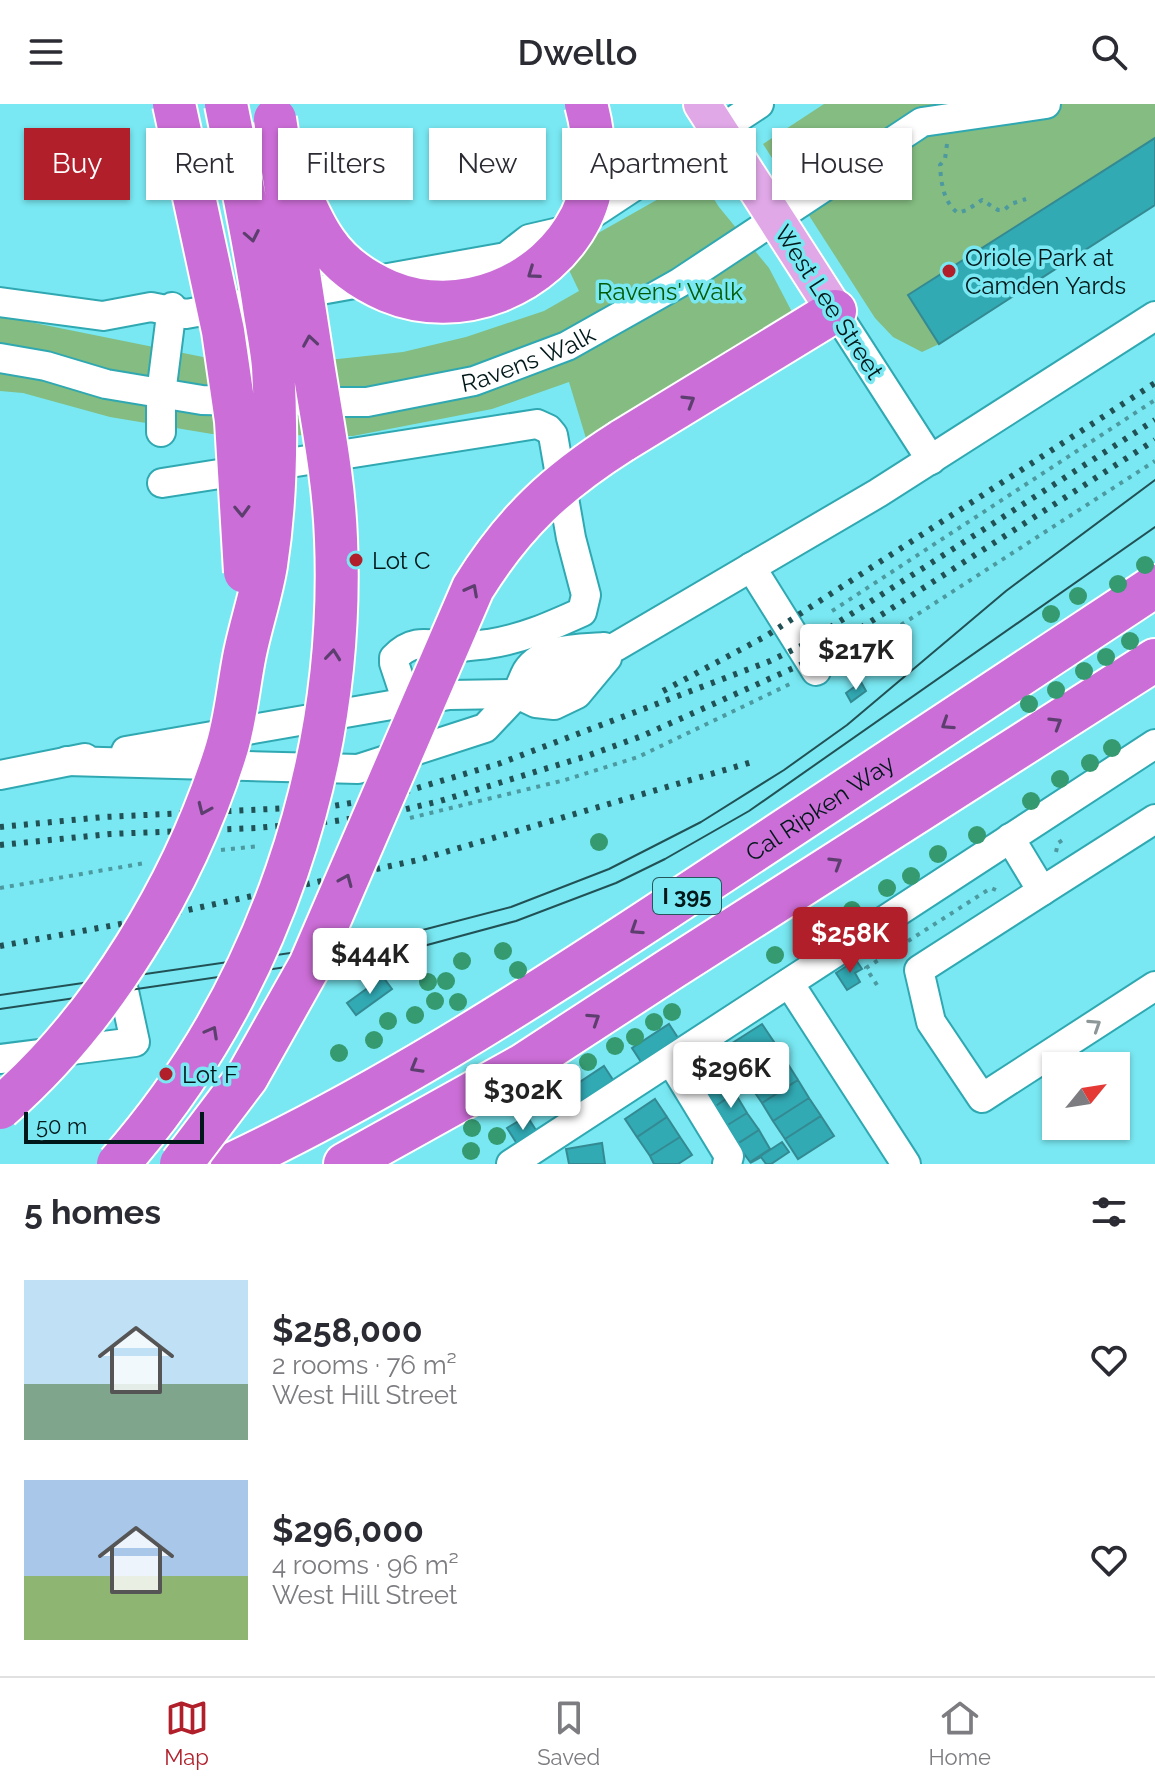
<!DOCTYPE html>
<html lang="en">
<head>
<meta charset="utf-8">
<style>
	:root { --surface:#fff; --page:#f2f2f3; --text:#2b2b33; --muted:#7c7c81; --line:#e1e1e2; --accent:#b11f2b }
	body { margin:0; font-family:Raleway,sans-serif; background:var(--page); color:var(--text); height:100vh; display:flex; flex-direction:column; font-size:30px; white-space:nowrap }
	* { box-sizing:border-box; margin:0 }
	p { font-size:26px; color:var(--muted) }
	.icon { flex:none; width:44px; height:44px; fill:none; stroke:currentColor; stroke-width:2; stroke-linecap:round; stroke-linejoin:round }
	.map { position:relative; height:1060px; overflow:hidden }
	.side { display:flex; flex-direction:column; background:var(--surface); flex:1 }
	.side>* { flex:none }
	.guide { position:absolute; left:24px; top:24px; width:1108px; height:72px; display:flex; gap:16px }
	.needle { width:52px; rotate:60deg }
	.fabs { position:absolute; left:1042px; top:948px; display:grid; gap:16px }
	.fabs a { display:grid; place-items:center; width:88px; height:88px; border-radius:0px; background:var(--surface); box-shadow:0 2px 6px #0004; font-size:40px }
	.scale { position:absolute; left:24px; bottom:20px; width:180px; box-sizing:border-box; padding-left:8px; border:4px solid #01181a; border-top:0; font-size:22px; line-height:28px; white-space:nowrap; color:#01181a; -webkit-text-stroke:6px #79e8f2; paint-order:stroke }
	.price { position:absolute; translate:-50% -68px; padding:0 18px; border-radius:8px; background:#fff; color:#222; font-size:26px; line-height:52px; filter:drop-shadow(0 2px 4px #0008) }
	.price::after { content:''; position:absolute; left:50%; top:48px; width:24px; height:18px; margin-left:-12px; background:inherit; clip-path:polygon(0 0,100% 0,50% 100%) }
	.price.active { background:var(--accent); color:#fff }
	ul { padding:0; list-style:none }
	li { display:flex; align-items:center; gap:24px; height:200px; padding:0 24px }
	li span { display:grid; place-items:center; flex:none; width:224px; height:160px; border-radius:0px; color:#555 }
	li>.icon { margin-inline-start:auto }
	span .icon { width:96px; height:96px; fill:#fffc; stroke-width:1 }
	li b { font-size:34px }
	h2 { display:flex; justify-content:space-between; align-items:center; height:96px; padding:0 24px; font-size:34px }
	.tag { padding:0 28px; border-radius:0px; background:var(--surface); box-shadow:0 2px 6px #0004; font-size:28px; line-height:72px }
	.tag.active { background:var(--accent); color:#fff }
	header { display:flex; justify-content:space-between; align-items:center; height:104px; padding:0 24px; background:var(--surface); font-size:36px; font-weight:600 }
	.tab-bar { display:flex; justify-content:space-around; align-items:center; height:112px; border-top:2px solid var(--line); background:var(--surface); font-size:22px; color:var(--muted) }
	.tab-bar a { display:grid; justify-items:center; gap:4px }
	.tab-bar .active { color:var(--accent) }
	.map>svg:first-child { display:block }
</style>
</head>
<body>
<header><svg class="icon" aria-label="menu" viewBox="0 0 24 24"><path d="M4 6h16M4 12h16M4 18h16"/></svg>Dwello<svg class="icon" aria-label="search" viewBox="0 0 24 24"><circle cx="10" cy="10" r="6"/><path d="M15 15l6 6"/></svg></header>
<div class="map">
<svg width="1155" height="1060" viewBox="0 0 1155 1060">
	<rect width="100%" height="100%" fill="#79e8f2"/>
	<path fill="#84bc81" d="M824 0H1155V101L939 240 922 248 893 233 875 214 763 40Z
		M699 72 719 103 769 164 792 208 588 341 569 278 492 305 353 332 212 330 110 313 23 289 0 287V212L203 253 338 255 403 248 466 233 544 207 579 187 569 166 593 132Z"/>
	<path fill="#32aab4" stroke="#348a92" stroke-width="2" d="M1155 34V101L939 240 908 191Z
		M861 578 866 587 851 598 846 589Z
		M856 856 862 865 855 869 860 878 847 886 836 869Z
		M383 873 392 885 356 911 347 899Z
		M669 920 682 940 645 964 632 944Z
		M762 920 774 938 738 961 726 943Z
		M774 938 786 957 749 980 738 961Z
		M786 957 798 976 762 999 749 980Z
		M716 961 723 970 702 984 695 974Z
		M604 962 617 982 561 1019 548 999Z
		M723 970 735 989 714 1003 702 984Z
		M798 976 809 994 773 1017 762 999Z
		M735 989 747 1009 726 1022 714 1003Z
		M809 994 821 1012 785 1035 773 1017Z
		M655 995 667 1013 637 1033 625 1015Z
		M747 1009 759 1026 737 1040 726 1022Z
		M527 1012 539 1031 519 1043 507 1024Z
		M821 1012 834 1032 798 1055 785 1035Z
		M667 1013 680 1033 650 1052 637 1033Z
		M759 1026 770 1045 750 1058 737 1040Z
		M680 1033 692 1051 678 1060H654L650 1052Z
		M782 1038 789 1048 771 1060H766L761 1053 750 1059Z
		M602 1039 605 1060H569L566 1045Z"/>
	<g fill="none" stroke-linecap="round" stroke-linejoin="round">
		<g stroke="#2fa8b2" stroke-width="32">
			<g id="minor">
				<path d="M0 198 103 212 151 203 186 210 506 153 529 135 568 126 759 0"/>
				<path d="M835 207 931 356"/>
				<path d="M0 254 46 262 106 280 202 296 250 297"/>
				<path id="s1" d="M304 298H367L474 277 567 242 679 179 922 18 1046 0"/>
				<path d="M161 328V290L172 203"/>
				<path d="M162 379 537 320 548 325 553 331 571 434 586 491 582 508C551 522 522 535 488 540 478 541 467 543 457 543 431 542 415 532 394 554V559L403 586 417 598"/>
				<path d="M751 463 816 567"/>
				<path d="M517 590C520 583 523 574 527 567 543 543 580 545 604 543"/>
				<path d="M126 647 449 591 517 590 536 599 554 601 577 590 607 554"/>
				<path d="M67 657 358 665 485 624 517 590 559 573 617 542 878 389 1155 212"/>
				<path d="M0 671 85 654"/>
				<path d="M1010 734 1042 787 1155 715"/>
				<path d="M1042 787 919 866 931 918 982 994 1155 882"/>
				<path d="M789 879 906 1060"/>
				<path d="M0 955 135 938 124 887"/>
				<path d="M671 957 729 1052 727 1060"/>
				<path d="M511 1060 1155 640"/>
			</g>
		</g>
		<g stroke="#fff" stroke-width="40">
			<path id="major" d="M702 0 835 207"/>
		</g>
		<g stroke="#fff" stroke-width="46">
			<g id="highway">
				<path d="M622 337 835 207"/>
				<path id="s2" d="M232 1060C380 990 518 902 655 812 822 703 988 591 1155 482"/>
				<path d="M345 1060 523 961 672 864 1155 556"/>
			</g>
		</g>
		<path stroke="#4c99a0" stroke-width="4" stroke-dasharray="4 6" stroke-linecap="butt" d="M947 40 945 55 940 61C941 78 943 98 958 109L967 106 982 96 998 106H1004L1011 100 1026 95
			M832 507 1155 296
			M859 548 1155 357
			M410 714 565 676 638 653 792 579
			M221 746 260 742
			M1056 748 1058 739 1067 733
			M0 784 145 759
			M877 881 866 864 991 784 996 786"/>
		<use href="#minor" stroke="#fff" stroke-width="28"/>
		<use href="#major" stroke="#e0a8e7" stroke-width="36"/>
		<use href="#highway" stroke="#cc6ed7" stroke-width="42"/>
		<path stroke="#225155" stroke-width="2" d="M0 891 325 844 411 829 511 803 609 765 701 718 784 666 847 621 1006 487 1155 376
			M0 905 416 844 516 817 616 779 665 755 749 707 1155 423"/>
		<path stroke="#225155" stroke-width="6" stroke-dasharray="4 8" stroke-linecap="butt" d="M663 587 766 532 1155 279
			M0 723 104 713 333 702 387 693 498 660 770 557 801 542 1155 316
			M0 741 110 730 256 724 335 717 390 709 440 697 584 653 642 632 809 557 1155 336
			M0 842 137 817 418 756 752 658"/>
		<g stroke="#fff" stroke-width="46" stroke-linecap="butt">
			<path id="highway-bridge" d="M174 0 223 227 236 317 245 468
				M298 85C306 103 314 123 326 139 341 161 365 177 388 187 460 217 546 182 581 113 598 79 596 37 586 0
				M0 1004C103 915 184 779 225 650 236 617 238 583 245 549 251 520 261 491 266 461 276 396 277 328 273 262 271 240 266 218 263 196 253 131 239 65 226 0
				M118 1060C268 890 345 660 336 435 334 378 323 322 314 266 301 183 288 99 275 15
				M181 1060 247 973 310 861 473 484C514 418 556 379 622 337"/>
		</g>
		<use href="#highway-bridge" stroke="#cc6ed7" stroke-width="42"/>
	</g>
	<g fill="#369a70">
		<circle cx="1145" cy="461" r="9"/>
		<circle cx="1118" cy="480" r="9"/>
		<circle cx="1078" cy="492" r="9"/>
		<circle cx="1051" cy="510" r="9"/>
		<circle cx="1130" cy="537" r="9"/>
		<circle cx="1106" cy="553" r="9"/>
		<circle cx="1084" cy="567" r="9"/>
		<circle cx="1056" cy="586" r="9"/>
		<circle cx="1029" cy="600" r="9"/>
		<circle cx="1112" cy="644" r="9"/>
		<circle cx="1090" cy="659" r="9"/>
		<circle cx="1060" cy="675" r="9"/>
		<circle cx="1031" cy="697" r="9"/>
		<circle cx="977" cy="731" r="9"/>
		<circle cx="599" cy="738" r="9"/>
		<circle cx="938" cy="750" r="9"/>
		<circle cx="911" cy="772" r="9"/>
		<circle cx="887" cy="784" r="9"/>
		<circle cx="852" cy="806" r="9"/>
		<circle cx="503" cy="847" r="9"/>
		<circle cx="775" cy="851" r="9"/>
		<circle cx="462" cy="857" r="9"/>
		<circle cx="518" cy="866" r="9"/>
		<circle cx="446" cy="877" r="9"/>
		<circle cx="428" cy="878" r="9"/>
		<circle cx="435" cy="897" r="9"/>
		<circle cx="458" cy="898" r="9"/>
		<circle cx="672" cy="908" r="9"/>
		<circle cx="415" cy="911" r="9"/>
		<circle cx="388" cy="917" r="9"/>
		<circle cx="654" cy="918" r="9"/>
		<circle cx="635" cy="933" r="9"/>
		<circle cx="374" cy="936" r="9"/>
		<circle cx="615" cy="942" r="9"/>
		<circle cx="339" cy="949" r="9"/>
		<circle cx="588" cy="958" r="9"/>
		<circle cx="541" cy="988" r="9"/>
		<circle cx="515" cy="1000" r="9"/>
		<circle cx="472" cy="1024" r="9"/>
		<circle cx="497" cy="1032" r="9"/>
		<circle cx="471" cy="1047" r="9"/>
	</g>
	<defs><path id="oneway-chevron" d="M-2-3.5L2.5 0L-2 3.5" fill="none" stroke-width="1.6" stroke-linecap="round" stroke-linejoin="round" transform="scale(2)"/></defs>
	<g stroke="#5c3f6f">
		<use href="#oneway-chevron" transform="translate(252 132) rotate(79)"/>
		<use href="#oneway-chevron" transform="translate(533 169) rotate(145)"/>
		<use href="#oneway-chevron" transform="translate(310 237) rotate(-99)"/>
		<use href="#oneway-chevron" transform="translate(689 297) rotate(-31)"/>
		<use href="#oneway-chevron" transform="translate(242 407) rotate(88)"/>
		<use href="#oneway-chevron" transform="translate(472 486) rotate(-62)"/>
		<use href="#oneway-chevron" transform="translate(333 551) rotate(-84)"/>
		<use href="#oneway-chevron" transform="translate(1056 619) rotate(-32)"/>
		<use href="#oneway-chevron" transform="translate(947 620) rotate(147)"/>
		<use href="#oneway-chevron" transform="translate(204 705) rotate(114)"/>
		<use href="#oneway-chevron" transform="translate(836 759) rotate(-32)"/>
		<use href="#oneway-chevron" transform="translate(346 776) rotate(-67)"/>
		<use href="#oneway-chevron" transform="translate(636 825) rotate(147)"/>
		<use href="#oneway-chevron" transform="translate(594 915) rotate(-33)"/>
		<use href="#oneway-chevron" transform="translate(212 928) rotate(-61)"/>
		<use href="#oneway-chevron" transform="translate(416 963) rotate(150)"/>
	</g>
	<use stroke="#8d9798" href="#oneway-chevron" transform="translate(1095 921) rotate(-33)"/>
	<g fill="#b11f2b" stroke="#79e8f2" stroke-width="3">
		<circle cx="949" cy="167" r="8"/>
		<circle cx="356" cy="456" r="8"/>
		<circle cx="166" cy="970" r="8"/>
	</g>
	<g text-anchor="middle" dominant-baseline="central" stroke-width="7" stroke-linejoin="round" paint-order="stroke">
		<rect fill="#79e8f2" stroke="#25565b" stroke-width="2" x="653" y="774" width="68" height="36" rx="6"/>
		<g font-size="22" font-weight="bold" fill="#01181a">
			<text x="687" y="792">I 395</text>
		</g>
		<g font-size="24" fill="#01181a" stroke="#79e8f2" text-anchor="start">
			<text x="965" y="153">Oriole Park at<tspan x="965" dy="28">Camden Yards</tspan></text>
			<text x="372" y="456">Lot C</text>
			<text x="182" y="970">Lot F</text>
		</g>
		<g font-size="24" fill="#005b06" stroke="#79e8f2">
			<text x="670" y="187">Ravens' Walk</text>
		</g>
		<g font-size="24" fill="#01181a" stroke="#79e8f2">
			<text transform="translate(829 198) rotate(57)">West Lee Street</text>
			<text stroke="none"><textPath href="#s1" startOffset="230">Ravens Walk</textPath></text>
			<text stroke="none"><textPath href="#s2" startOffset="688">Cal Ripken Way</textPath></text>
		</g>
	</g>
</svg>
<div class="fabs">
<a><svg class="needle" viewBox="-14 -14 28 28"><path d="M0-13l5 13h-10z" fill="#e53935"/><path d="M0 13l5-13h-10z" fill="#7c7c81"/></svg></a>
</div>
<div class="scale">50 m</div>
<b class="price" style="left:856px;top:588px">$217K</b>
<b class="price active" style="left:850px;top:871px">$258K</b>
<b class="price" style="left:370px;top:892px">$444K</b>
<b class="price" style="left:731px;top:1006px">$296K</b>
<b class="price" style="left:523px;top:1028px">$302K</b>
<div class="guide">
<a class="tag active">Buy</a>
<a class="tag">Rent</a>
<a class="tag">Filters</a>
<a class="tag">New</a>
<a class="tag">Apartment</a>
<a class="tag">House</a>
</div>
</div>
<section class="side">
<h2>5 homes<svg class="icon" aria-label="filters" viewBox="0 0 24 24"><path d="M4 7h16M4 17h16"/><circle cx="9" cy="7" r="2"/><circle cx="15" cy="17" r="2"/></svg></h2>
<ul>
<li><span style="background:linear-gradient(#bfe0f5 65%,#7fa58c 0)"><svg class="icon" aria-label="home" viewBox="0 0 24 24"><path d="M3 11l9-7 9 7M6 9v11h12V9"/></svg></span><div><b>$258,000</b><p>2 rooms · 76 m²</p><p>West Hill Street</p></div><svg class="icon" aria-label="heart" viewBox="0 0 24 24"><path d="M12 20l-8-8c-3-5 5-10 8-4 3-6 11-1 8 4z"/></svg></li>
<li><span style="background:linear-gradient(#a9c7e8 60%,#8fb573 0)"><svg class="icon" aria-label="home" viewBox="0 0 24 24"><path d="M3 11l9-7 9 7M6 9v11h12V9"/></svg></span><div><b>$296,000</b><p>4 rooms · 96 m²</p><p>West Hill Street</p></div><svg class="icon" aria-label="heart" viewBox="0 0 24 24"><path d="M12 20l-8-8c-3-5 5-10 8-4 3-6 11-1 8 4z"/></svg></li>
</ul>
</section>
<nav class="tab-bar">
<a class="active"><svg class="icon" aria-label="map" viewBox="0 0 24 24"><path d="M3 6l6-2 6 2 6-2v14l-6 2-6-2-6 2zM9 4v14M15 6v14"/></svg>Map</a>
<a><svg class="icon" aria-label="saved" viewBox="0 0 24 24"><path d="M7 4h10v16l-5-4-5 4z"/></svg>Saved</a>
<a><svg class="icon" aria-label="home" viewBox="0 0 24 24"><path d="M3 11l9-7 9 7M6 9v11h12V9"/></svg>Home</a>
</nav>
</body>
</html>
